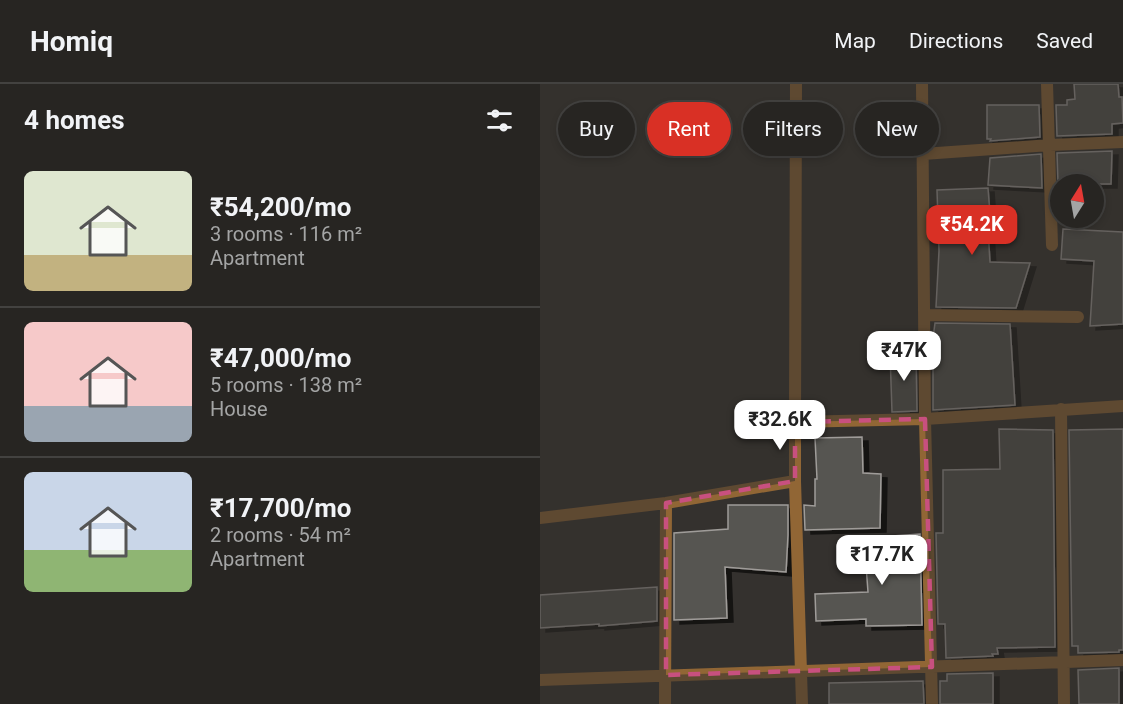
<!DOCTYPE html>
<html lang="en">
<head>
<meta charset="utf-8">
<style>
	:root { --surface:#272522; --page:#2f2d2a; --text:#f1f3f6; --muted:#a4a5a5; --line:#434240; --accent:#d93025 }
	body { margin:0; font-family:Roboto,sans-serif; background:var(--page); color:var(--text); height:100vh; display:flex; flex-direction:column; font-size:22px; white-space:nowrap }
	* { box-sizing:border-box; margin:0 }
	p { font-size:20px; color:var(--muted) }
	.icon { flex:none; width:33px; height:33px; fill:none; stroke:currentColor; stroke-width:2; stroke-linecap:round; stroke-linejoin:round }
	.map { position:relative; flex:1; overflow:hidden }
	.sheet { display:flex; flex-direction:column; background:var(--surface); width:540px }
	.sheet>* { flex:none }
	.top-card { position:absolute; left:18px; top:18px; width:474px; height:54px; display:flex; gap:12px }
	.needle { width:39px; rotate:11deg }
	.controls { position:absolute; left:510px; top:90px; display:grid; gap:12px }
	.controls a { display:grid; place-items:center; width:54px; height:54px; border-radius:50%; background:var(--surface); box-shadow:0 3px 9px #0003,0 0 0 2px var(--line); font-size:30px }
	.price { position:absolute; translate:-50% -51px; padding:0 14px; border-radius:12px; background:#fff; color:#222; font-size:20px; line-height:39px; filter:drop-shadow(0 2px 3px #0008) }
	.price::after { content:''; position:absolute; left:50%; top:36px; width:18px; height:14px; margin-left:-9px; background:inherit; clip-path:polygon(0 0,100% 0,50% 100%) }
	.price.current { background:var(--accent); color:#fff }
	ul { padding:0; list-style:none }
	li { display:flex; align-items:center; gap:18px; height:150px; padding:0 24px }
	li+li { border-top:2px solid var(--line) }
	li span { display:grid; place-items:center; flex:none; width:168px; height:120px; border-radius:9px; color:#555 }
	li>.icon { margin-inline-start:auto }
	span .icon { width:72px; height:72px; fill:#fffc; stroke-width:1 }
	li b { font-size:26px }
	h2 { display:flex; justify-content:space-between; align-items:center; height:72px; padding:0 24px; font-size:26px }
	.tag { padding:0 21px; border-radius:27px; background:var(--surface); box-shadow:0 3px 9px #0003,0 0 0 2px var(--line); font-size:21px; line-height:54px }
	.tag.current { background:var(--accent); color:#fff }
	header { display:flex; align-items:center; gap:36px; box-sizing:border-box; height:84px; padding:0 30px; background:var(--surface); border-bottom:2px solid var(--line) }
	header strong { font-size:28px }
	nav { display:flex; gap:33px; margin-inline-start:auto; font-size:21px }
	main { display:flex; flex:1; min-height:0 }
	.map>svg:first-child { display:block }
</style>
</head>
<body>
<header>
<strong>Homiq</strong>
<nav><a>Map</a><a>Directions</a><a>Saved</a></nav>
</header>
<main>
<section class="sheet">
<h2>4 homes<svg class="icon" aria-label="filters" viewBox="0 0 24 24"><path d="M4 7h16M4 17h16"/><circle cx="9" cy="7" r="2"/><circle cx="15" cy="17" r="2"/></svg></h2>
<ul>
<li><span style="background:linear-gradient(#dfe7d0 70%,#c2b280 0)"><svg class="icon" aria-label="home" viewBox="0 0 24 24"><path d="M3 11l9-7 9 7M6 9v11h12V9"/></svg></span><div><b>₹54,200/mo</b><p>3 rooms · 116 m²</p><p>Apartment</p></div></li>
<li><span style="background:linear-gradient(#f6c9c9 70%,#9aa5b1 0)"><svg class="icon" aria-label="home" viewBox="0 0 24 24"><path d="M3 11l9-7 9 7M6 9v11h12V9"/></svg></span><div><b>₹47,000/mo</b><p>5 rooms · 138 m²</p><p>House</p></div></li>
<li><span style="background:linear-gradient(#c9d6e8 65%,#8fb573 0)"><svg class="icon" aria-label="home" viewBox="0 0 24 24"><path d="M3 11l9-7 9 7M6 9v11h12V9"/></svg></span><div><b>₹17,700/mo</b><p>2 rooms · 54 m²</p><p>Apartment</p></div></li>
</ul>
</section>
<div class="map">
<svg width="583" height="620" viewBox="0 0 583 620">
	<defs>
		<filter id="shadow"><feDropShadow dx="6" dy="4" stdDeviation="0" flood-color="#0009"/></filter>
	</defs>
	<rect width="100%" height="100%" fill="#34312e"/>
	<path fill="#575551" stroke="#9f9c99" stroke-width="1.5" filter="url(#shadow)" d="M534 0H578L579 13H582L583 39 572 40V50L517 52 516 21H527V16L535 15Z
		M447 21H499L500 53 450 57 451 55H447Z
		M344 25H369V55H345Z
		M572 67 571 100H518L517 69Z
		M501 70 502 104 448 101 450 74Z
		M448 104 450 130H447L450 178 490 179 476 224 396 223 399 167 397 106Z
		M523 145 583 148V240L550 242 554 177 521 175Z
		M395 239 470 240 475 321 393 326V254Z
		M376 268 377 327 352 328 350 269Z
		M459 345 513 346 515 563 457 564 458 570H452L453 572 406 574 405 540H398L396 449H403V386L460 385Z
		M583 345V566H579V568L538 569V562H532L529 346Z
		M322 353 323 389 341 390 340 444 265 446 264 421 275 422V395H277L275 354Z
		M188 421H248V451L246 488 185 483 187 534 134 536V449L188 445Z
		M380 450 382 541 326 542V535L276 537 275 510 328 508 324 454Z
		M117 503V537L59 542V540L0 544V511Z
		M579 584V620H539L538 586Z
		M453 589V620H400V597H407V590Z
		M383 597 384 620H289V599Z"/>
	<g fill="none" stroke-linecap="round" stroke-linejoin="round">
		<path stroke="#916635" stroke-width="12" d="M255 338 256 0"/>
		<path stroke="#916635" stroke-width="12" d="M382 0 385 335 392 620
			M507 0 512 161
			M383 70 510 61 583 58
			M384 231 538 233
			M521 325 524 620
			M0 434 126 419 255 397
			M0 596 583 576
			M125 620 126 419
			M262 620 255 397V338L385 335 583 322"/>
	</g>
	<path d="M0 0H583V620H0ZM385 335 392 583 126 591V419L255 397V338Z" fill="#34312e" fill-opacity=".55" fill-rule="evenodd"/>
	<path fill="none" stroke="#c8507f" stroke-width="4.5" stroke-dasharray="12 8" stroke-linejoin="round" d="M385 335 392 583 126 591V419L255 397V338Z"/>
</svg>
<div class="controls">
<a><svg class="needle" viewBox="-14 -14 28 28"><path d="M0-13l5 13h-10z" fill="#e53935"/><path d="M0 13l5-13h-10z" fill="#a4a5a5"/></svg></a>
</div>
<b class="price current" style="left:432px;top:172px">₹54.2K</b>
<b class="price" style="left:364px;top:298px">₹47K</b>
<b class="price" style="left:240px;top:367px">₹32.6K</b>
<b class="price" style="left:342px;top:502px">₹17.7K</b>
<div class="top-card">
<a class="tag">Buy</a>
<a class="tag current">Rent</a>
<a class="tag">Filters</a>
<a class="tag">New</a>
</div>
</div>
</main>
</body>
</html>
